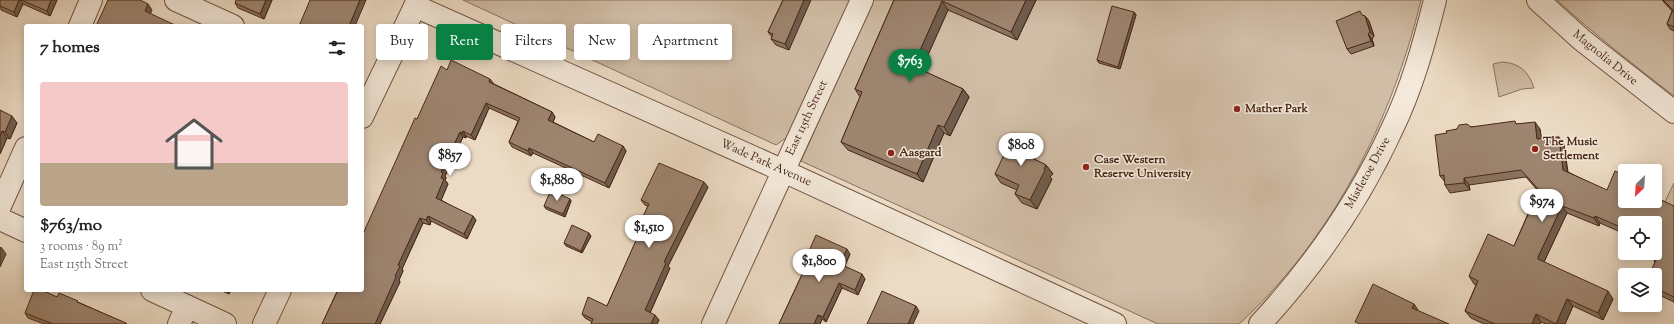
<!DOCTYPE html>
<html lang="en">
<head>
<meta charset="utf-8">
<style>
	:root { --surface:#fff; --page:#f6f6f6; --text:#222; --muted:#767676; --accent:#0b8043 }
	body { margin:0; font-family:"Sorts Mill Goudy",serif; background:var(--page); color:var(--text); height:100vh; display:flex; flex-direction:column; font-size:15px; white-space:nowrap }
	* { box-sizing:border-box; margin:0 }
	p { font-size:13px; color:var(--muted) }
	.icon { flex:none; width:22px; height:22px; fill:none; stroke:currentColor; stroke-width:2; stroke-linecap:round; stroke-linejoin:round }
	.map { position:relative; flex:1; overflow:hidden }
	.side { position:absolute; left:24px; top:24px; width:340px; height:268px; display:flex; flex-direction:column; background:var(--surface); border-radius:4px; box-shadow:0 2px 10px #0003 }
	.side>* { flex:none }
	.banner { position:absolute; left:376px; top:24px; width:380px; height:36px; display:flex; gap:8px }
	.needle { width:26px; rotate:205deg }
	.controls { position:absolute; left:1618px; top:164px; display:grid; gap:8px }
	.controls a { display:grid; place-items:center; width:44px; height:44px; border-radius:4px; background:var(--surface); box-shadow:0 2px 10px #0003; font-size:20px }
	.price { position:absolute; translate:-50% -34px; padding:0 9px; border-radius:14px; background:#fff; color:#222; font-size:13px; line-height:26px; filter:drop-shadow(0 1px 2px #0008) }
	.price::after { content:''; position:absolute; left:50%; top:24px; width:12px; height:9px; margin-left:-6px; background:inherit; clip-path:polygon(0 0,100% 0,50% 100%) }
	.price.selected { background:var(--accent); color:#fff }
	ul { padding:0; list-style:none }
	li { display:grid; align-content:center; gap:8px; height:212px; padding:0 16px }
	li span { display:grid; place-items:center; height:124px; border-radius:4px; color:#555 }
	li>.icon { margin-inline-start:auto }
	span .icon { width:72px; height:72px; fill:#fffc; stroke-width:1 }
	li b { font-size:17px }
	h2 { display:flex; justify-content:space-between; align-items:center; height:48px; padding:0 16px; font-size:17px }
	.pill { padding:0 14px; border-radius:4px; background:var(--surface); box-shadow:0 2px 10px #0003; font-size:14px; line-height:36px }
	.pill.selected { background:var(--accent); color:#fff }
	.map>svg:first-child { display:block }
</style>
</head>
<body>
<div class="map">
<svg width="1674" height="324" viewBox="0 0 1674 324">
	<rect width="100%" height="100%" fill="#ecdbc4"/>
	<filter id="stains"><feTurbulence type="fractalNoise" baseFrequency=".005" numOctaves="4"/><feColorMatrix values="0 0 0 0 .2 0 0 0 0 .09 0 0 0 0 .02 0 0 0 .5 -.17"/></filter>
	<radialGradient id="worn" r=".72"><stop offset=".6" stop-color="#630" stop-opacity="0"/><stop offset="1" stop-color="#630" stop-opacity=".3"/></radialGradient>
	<path fill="#d0bda6" stroke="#8c725e" d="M463 0H853L821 62 786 138 776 145Z
		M873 0H904L902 67 932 2 1017 40 1036 0H1421C1392 121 1332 239 1239 324H1158L801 161Z
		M1557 0H1662L1674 5 1670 29 1674 31V96C1634 65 1594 34 1557 0Z
		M1502 62C1520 63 1529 72 1534 88L1522 89 1499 97 1493 64Z
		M1674 183V216L1659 214Z"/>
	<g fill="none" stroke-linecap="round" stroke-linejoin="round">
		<g stroke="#725542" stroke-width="24">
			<path id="minor" d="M176 0 233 26
				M1538 0 1582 40 1674 112
				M415 6 766 163 1115 324
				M80 26 91 0
				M362 117 418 0
				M0 206 26 148
				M0 219 26 231
				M152 290 225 324
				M179 324 187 306
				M264 324 280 290
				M713 324 862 0
				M1260 324C1313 267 1359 201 1392 129 1412 88 1424 44 1435 0"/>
		</g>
		<use href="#minor" stroke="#f3e8d9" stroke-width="22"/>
	</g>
	<path fill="#887260" stroke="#492816" d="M0 0H57L50 16 23 4 17 17 1 10Z
		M272 0 264 19 238 8 235 3Z
		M783 0 789 50 776 45 771 39 772 37 768 32Z
		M894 0H1036L1017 40 948 10 921 70 963 89 969 97 950 136 944 133 923 182 848 150 841 142 860 97 855 89Z
		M1662 0H1674V31L1670 29 1667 24 1672 11Z
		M1134 12 1136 15 1120 69 1099 63 1097 60Z
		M1363 16H1365L1369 21 1374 36 1372 39 1374 46 1351 54 1347 49Z
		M447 70 494 84 552 112 555 117 553 122 594 142 623 146 626 151 609 188 533 153 531 156 512 147 509 142 518 121 489 108 475 140 466 136V138L463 137 445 176 446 178 445 180 448 184 441 200 476 220 467 239 431 221 430 225 423 223 402 269 403 271 399 280 400 282 380 324H322L417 119Z
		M0 110 17 123 10 139 7 138 0 154Z
		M1517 124 1540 129 1541 139 1559 137 1564 144 1568 172 1625 201 1674 206V302L1655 293V262L1653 259 1657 248H1655V223H1625V234L1600 223 1599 226 1567 213 1544 262 1613 299 1603 320 1573 306 1565 324H1546L1541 322 1540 324H1484L1471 318 1465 311 1476 285 1474 284 1469 276 1514 246 1538 191 1526 177 1469 185 1470 190 1450 193 1445 185V182L1440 176 1447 133 1457 129 1471 127Z
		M1038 150 1034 159 1046 165 1053 174 1050 177 1052 179 1037 209 1022 203 1015 194 1017 190 1001 183 995 174Z
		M708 187 668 266 670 268 650 313 659 320 657 324H591L592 322 585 318 582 314 607 306 637 239 634 236 648 206 645 205 641 200Z
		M570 199 571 201 565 217 546 209 544 206Z
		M591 236 582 253 566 246 564 243Z
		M850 254 845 266 865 279 858 295 842 288 826 322 822 319 820 324H779L805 268 803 265Z
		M220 290H231L229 294Z
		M57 297 80 303 127 324H44L28 318 25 313Z"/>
	<path fill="#6f5d4e" stroke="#492816" d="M19 0H20L23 4 17 17 14 12Z
		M51 0H57L50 16 47 11Z
		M266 0H272L264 19 260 14Z
		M360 0H366L355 26H349Z
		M804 0H811L789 50 785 44Z
		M1026 0H1036L1017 40 1011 32Z
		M942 1 948 10 919 75 913 66Z
		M148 4 152 10 149 17 145 11Z
		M1134 12 1136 15 1120 69 1118 67Z
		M1365 16 1369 21 1374 36 1370 32Z
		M1368 34 1372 39 1374 46 1371 41Z
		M490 79 494 84 492 87 489 82Z
		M963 89 969 97 950 136 944 127Z
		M486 103 489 108 475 140 471 135Z
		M552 112 555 117 552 125 548 120Z
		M12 116 17 123 10 139 5 132Z
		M1535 122 1540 129 1543 147 1537 139Z
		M938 125 944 133 923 182 917 174Z
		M2 131 7 138 0 154V136Z
		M463 131 466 136V138L462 133Z
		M460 132 463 137 445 176 446 178 445 180 448 184 440 203 436 198 441 172Z
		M1559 137 1564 144 1568 177 1563 170Z
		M1032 141 1038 150 1032 165 1026 155Z
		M623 146 626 151 609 188 605 183Z
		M529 148 533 153 531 156 528 151Z
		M1046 165 1053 174 1050 177 1052 179 1037 209 1030 200 1044 169Z
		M1464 178 1469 185 1470 190 1464 183Z
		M704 182 708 187 668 266 670 268 649 315 645 310 664 262Z
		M570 199 571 201 565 217 563 214Z
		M1562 206 1567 213 1543 264 1538 259V257Z
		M428 216 431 221 430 225 426 220Z
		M473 216 476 220 467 239 464 234Z
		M1595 216 1600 223 1599 226 1594 218Z
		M420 218 423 223 402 269 403 271 399 280 400 282 380 324H375L398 265Z
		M589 233 591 236 582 253 581 251Z
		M1 247 6 254 0 267V249Z
		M847 249 850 254 843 269 840 264Z
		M862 274 865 279 858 295 855 290Z
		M839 283 842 288 826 322 823 317Z
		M226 290H231L229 294Z
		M1608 291 1613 299 1603 320 1598 313Z
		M1567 299 1573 306 1565 324H1556Z
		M1414 304 1418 310 1417 314 1412 308Z
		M916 306 919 311 913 324H908Z
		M1536 314 1541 322 1540 324H1532Z
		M655 315 659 320 657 324H651Z
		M818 315 822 319 820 324H814Z"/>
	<path fill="#9e8570" stroke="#492816" d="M0 0H19L14 12 0 6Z
		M21 0H51L47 11Z
		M108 0H140L148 4 145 11 177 26H96Z
		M236 0H266L260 14 235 3Z
		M310 0H360L349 26H299Z
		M783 0H804L785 44 771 39 773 34 768 32Z
		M894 0H1026L1011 32 942 1 913 66 963 89 944 127 938 125 917 174 841 142 862 92 855 89Z
		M1663 0H1674V27L1667 24 1673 10Z
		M1112 6 1134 12 1118 67 1097 60Z
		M1360 11 1362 15 1365 16 1370 32 1368 34 1371 41 1347 49 1336 21Z
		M451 60 490 79 489 82 552 112 548 120 594 142 598 134 623 146 605 183 529 148 528 151 509 142 520 118 486 103 471 135 463 131 462 133 460 132 441 172 443 173 441 178 444 179 436 198 473 216 464 234 428 216 426 220 420 218 398 265 400 266 395 276 396 277 375 324H376H322L338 290H362V236L415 118 417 119 441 66 447 70Z
		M0 110 12 116 5 132 2 131 0 136Z
		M1515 121 1516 124 1535 122 1537 139 1559 137 1563 170 1607 190 1615 171 1625 176V201H1655V197L1674 206V297L1655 288V275H1649L1656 260 1653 259 1659 244 1655 242V223H1625V229L1595 216 1594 218 1562 206 1538 257V259L1608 291 1598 313 1567 299 1556 324 1536 314 1532 324H1495L1465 311 1478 281 1469 276 1488 234 1514 246 1539 190 1521 170 1464 178V183L1445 185 1444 175 1440 176 1435 135 1447 133 1446 131 1457 129 1459 125 1467 124 1471 127Z
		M1014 133 1032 141 1026 155 1046 165 1044 169 1045 170 1030 200 1015 194 1019 185 995 174Z
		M659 163 704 182 664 262 666 263 645 310 655 315 651 324H591L593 319 582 314 588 297 607 306 637 238 634 236 649 204 641 200Z
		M551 190 570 199 563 214 544 206Z
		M572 225 589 233 581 251 564 243Z
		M816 235 847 249 840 264 862 274 855 290 839 283 823 317 818 315 814 324H779L806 266 803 265Z
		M1373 284 1414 304 1412 308 1449 324H1360L1355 322Z
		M34 290H42L57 297 59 293 78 301 77 302 126 323 125 324H53L25 313Z
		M882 291 916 306 908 324H867Z"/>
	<g fill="#8f2418" stroke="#f3e8d9" stroke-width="1.5">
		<circle cx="1237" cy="109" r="4"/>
		<circle cx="1535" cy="149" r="4"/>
		<circle cx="891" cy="153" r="4"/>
		<circle cx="1086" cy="167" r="4"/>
	</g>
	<g text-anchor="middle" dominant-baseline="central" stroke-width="3" stroke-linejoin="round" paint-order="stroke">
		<g font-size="12" fill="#492816" stroke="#f3e8d9">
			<text transform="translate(1605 58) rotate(39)">Magnolia Drive</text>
			<text transform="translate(807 118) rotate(-65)">East 115th Street</text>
			<text transform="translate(766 163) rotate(24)">Wade Park Avenue</text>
			<text transform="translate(1368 173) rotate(-61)">Mistletoe Drive</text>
		</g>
		<g font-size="12" font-weight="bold" fill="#492816" stroke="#f3e8d9" text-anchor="start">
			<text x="1245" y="109">Mather Park</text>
			<text x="1543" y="142">The Music<tspan x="1543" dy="14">Settlement</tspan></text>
			<text x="899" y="153">Aasgard</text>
			<text x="1094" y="160">Case Western<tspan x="1094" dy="14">Reserve University</tspan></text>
		</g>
	</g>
	<rect width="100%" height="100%" filter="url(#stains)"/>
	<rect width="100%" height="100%" fill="url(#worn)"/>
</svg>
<div class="controls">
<a><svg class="needle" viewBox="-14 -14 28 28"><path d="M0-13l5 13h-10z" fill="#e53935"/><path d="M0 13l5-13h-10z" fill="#767676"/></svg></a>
<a><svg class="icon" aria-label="locate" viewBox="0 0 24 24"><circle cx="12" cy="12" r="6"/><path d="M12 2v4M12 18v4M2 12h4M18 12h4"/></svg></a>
<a><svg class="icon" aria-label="layers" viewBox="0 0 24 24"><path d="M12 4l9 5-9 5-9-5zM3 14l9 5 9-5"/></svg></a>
</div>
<b class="price selected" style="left:910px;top:83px">$763</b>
<b class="price" style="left:1021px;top:167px">$808</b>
<b class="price" style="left:450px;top:177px">$857</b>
<b class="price" style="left:557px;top:202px">$1,880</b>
<b class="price" style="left:1542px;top:223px">$974</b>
<b class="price" style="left:649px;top:249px">$1,510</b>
<b class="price" style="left:819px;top:283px">$1,800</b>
<div class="banner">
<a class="pill">Buy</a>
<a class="pill selected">Rent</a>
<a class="pill">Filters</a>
<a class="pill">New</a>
<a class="pill">Apartment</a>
</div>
<section class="side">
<h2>7 homes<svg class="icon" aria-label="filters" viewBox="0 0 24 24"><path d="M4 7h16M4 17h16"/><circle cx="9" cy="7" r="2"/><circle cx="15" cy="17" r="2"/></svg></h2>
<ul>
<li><span style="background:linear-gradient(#f6c9c9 65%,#b9a48a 0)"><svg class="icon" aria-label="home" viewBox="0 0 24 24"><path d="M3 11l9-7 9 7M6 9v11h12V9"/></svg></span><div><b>$763/mo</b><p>3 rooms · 89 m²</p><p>East 115th Street</p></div></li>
</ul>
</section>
</div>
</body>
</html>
